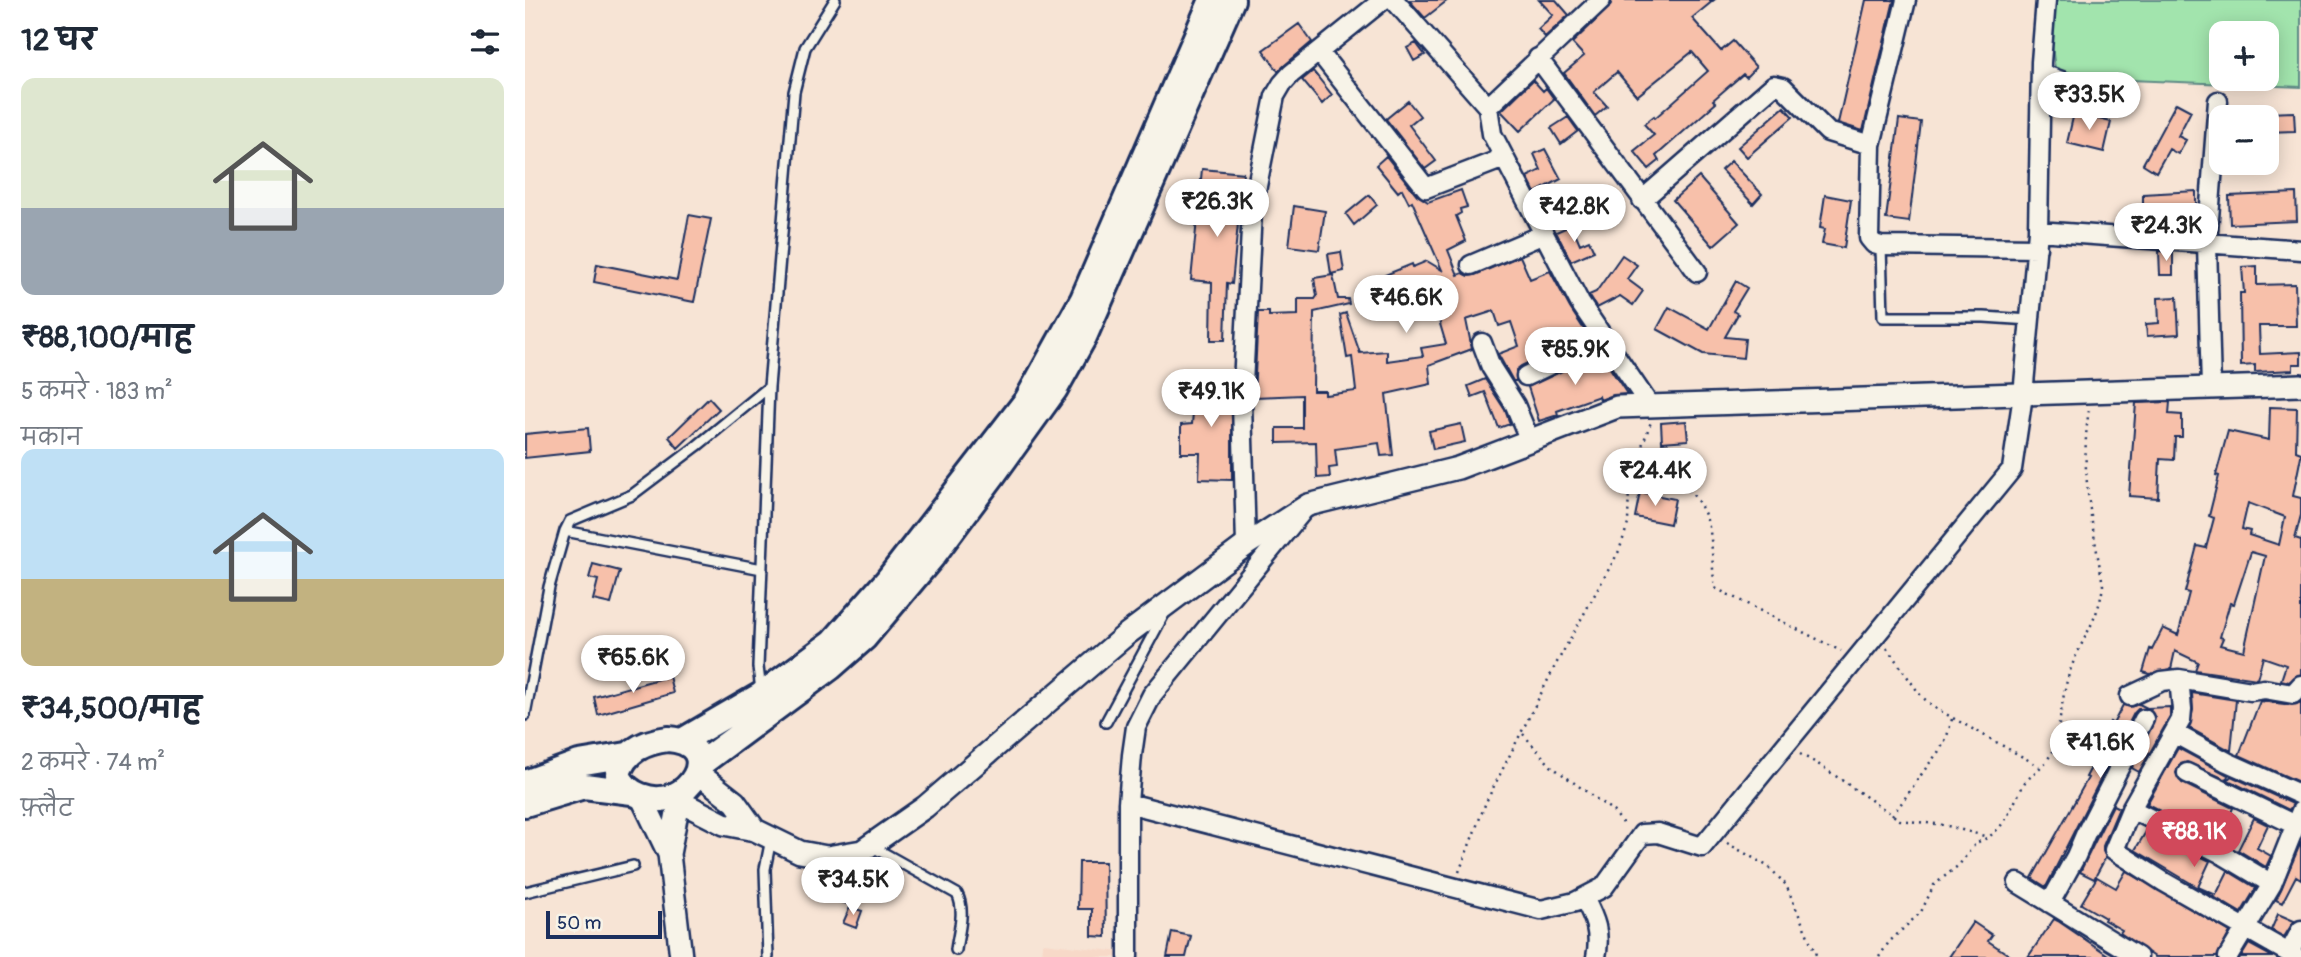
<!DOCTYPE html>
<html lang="hi">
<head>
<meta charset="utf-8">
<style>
	:root { --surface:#fff; --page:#f6f6f7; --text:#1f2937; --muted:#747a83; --accent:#d1495b }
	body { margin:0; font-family:Pangolin,"Playpen Sans Deva",sans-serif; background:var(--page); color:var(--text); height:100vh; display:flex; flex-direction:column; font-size:26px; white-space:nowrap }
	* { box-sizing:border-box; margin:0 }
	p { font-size:23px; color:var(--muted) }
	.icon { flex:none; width:38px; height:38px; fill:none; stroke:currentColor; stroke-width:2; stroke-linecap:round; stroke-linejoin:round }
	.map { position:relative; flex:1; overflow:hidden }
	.side { display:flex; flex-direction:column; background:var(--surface); width:525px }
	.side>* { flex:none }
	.buttons { position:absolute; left:1684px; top:21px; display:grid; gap:14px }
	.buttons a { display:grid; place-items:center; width:70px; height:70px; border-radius:14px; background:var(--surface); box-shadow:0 4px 18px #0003; font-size:35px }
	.scale { position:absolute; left:21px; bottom:18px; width:116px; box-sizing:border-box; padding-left:7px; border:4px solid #1b2f5e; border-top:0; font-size:19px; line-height:24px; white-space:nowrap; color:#1b2f5e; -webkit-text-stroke:5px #f7f3e8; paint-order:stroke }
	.price { position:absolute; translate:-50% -60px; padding:0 16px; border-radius:24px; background:#fff; color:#222; font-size:23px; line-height:46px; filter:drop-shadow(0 2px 4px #0008) }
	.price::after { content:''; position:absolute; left:50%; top:42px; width:21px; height:16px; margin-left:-10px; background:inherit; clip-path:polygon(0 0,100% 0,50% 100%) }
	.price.current { background:var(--accent); color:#fff }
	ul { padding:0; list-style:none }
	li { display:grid; align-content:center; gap:14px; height:371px; padding:0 21px }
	li span { display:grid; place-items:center; height:217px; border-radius:14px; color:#555 }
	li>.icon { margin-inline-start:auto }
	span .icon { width:126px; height:126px; fill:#fffc; stroke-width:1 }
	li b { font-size:30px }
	h2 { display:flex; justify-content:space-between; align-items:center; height:84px; padding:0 21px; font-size:30px }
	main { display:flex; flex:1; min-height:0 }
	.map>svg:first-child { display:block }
</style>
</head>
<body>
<main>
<section class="side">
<h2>12 घर<svg class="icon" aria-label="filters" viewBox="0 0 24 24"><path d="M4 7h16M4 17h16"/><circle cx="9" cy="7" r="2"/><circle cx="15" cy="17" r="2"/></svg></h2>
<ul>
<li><span style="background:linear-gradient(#dfe7d0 60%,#9aa5b1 0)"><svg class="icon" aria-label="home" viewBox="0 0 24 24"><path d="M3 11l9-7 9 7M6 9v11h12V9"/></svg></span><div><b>₹88,100/माह</b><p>5 कमरे · 183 m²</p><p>मकान</p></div></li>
<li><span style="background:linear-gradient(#bfe0f5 60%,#c2b280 0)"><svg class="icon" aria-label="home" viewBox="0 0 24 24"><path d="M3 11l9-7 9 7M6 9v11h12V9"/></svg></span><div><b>₹34,500/माह</b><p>2 कमरे · 74 m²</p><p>फ़्लैट</p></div></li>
</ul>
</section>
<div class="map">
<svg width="1776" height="957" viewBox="0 0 1776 957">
	<rect width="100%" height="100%" fill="#f7e4d5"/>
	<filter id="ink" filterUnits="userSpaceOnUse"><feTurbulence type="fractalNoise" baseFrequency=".0143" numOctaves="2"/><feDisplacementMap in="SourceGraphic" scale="14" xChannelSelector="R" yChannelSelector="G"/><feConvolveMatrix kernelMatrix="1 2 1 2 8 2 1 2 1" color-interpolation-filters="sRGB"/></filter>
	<g filter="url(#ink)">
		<path fill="#f7d9c8" d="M518 943 614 954V957H517Z"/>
		<path fill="#a2e4ad" stroke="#5e8a86" stroke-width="2" fill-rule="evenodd" d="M1521 0H1776V87L1531 77ZM1696 33H1741V79H1696Z"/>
		<path fill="#f7c0aa" stroke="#1b2f5e" stroke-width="2" fill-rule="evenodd" d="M884 0H923L900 18Z
			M1014 0H1031L1044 15 1020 37 1013 29 1028 15Z
			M1087 0H1189L1167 18 1196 51 1208 41 1231 67 1221 77 1218 74 1188 100 1191 103 1131 156 1134 161 1124 169 1109 151 1129 135 1119 124 1129 116 1130 118 1183 71 1167 52 1112 96 1092 72 1069 92 1082 106 1070 116 1039 73 1059 56 1047 43 1084 8Z
			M1341 0H1369L1338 131 1313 123Z
			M774 24 787 42 753 71 738 50Z
			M891 43 900 55 889 61 882 48Z
			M788 71 807 95 797 104 777 80Z
			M1008 80 1018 91 1021 88 1029 99 995 131 976 111Z
			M883 101 895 116 884 125 911 161 900 169 861 119Z
			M1651 103 1666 111 1653 136 1661 140 1653 154 1644 149 1631 172 1618 164Z
			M1259 107 1268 117 1222 157 1213 147Z
			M1769 112 1770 131 1741 132V113Z
			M1549 113 1586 122 1579 152 1542 143Z
			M1043 117 1053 131 1036 144 1026 128Z
			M1374 119 1396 122 1384 222 1361 219Z
			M1020 149 1036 179 1010 193 1002 177 1016 170 1009 154Z
			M861 156 892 195 903 202 936 190 942 207 935 209 936 213 931 216 941 241 923 250 933 275 938 273 944 276 950 275 995 256 1005 279 1025 271 1045 308 1062 334 996 366 991 370V381H988L973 354 994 346 986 322 974 326 969 311 941 320 947 349 904 365 906 384 861 394 868 455 856 456 854 443 810 449 812 467 804 468 805 477 792 478 791 442 752 443V428H777V395L729 397 733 312H744V316L773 315V299H790L792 296 789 278 808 275 813 299H823L824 304 789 312 788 391H800V395L831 391 827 357 822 358 815 315 821 313 835 353 862 351V361L898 356 896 348 921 344 906 294 898 297 892 281 867 292 860 275 887 264 888 267 902 261 917 270 887 201 884 203 877 189 873 192 851 165Z
			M1206 161 1237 194 1228 204 1196 170Z
			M677 169 718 173 707 284 702 283 700 340H686L687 282 666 280Z
			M1174 177 1214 223 1188 246 1148 200Z
			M1671 191V211L1618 212V194Z
			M1771 193 1772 221 1705 224 1704 196Z
			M844 195 852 205 829 225 821 214Z
			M1300 195 1326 200 1319 248 1297 244 1300 229 1295 228Z
			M769 206 800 211 794 250 764 246Z
			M164 215 186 219 169 302 69 282 72 264 152 280Z
			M1047 225 1055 244 1064 240 1069 251 1046 261 1031 232Z
			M1634 251 1648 252V275H1635Z
			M816 252 819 271 806 274 803 254Z
			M1097 255 1112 265 1102 279 1118 291 1108 305 1095 296 1072 308 1064 295 1071 292Z
			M1732 266V285L1770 284 1771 326H1734L1735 354 1776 352V364H1768V370L1730 372V365L1716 366 1715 293H1719L1717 267Z
			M1211 281 1222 288 1208 311 1213 314 1200 337 1220 339 1218 358 1178 354 1132 329 1144 307 1184 329Z
			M1652 297 1654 334 1622 336 1621 324 1634 323 1633 298Z
			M1075 353 1102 394 1088 395 1075 400 1074 396 1032 411 1033 415 1014 421 1003 387Z
			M671 377 707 380V480L674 479 675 453H656V425L667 424Z
			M960 379 980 410 985 424 974 428 960 392 947 397 943 386Z
			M184 398 194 409 153 448 144 437Z
			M1645 402 1644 414 1657 415V437H1650L1649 460 1635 459 1633 498 1604 496 1611 403Z
			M1745 407 1772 408 1771 451 1776 453V456L1768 496 1776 498V515L1770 538 1776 540V674L1764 682 1756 680 1761 665 1738 657 1732 679 1670 670 1673 662 1650 651 1646 669 1625 674 1618 672 1625 649 1627 650 1638 628 1653 635 1664 593 1660 592 1672 546 1681 548 1689 518 1684 516 1694 476 1691 475 1703 431 1744 440ZM1723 503 1760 517 1754 545 1724 535 1725 531 1717 529ZM1726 552 1740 556 1719 651 1695 645 1698 638 1695 637 1705 603 1709 604Z
			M1161 421 1163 440 1137 442 1136 423Z
			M936 424 940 442 908 449 904 431Z
			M63 428 65 451 0 458V434Z
			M1115 492 1150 499 1145 524 1110 517Z
			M68 564 95 571 86 604 68 600 73 580 64 578Z
			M144 676 148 693 73 715 69 697Z
			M1667 693 1711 700 1706 751 1664 728 1668 710Z
			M1735 701 1767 705 1776 702V783L1714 755Z
			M1614 704 1622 708 1645 707V717L1614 772 1607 768 1630 718 1624 709H1613L1609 713 1521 887 1507 878 1563 778 1561 777 1572 756 1566 752 1585 722 1588 724 1598 705 1605 707Z
			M1653 748 1703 775 1702 780 1662 762 1655 764 1651 773 1657 783 1708 808 1694 840 1622 804Z
			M1706 776 1768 804 1764 810 1703 780Z
			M1588 805 1594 808 1578 846V851L1581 857 1569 879 1555 872Z
			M1729 818 1743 825 1732 848 1746 856 1741 867 1713 850Z
			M1622 830 1685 861 1673 887 1691 895 1703 871 1731 888 1716 913 1610 850Z
			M1776 842V879L1771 876 1757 903 1751 900Z
			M554 862H580L581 937 567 936V909H553Z
			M1601 871 1705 932 1692 957H1630L1595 933 1597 930 1579 920 1580 918 1556 904 1572 877 1591 888Z
			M308 886 332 894 329 906 304 898Z
			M325 907 337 911 331 928 318 923Z
			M1753 914 1769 921 1759 937 1746 930Z
			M1529 919 1533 921 1586 957H1503Z
			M1448 922 1467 935 1463 941 1487 957H1424Z
			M647 932 666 936 661 957H642Z
			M1724 944 1748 957H1716Z"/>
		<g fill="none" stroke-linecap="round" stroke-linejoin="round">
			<g stroke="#1b2f5e" stroke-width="14">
				<path id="service" d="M1517 69 1593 97
					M1356 246 1358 317H1459L1505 320
					M40 531 237 569
					M236 690 233 667 244 387 269 92 280 48 310 0
					M0 715 24 587 40 531 45 521 107 495 172 446 244 387
					M581 722 639 614
					M346 846 432 894C441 911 433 933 431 950
					M0 892 108 866
					M243 957 240 869 246 839"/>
			</g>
			<g stroke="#1b2f5e" stroke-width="23">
				<path id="minor" d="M869 0 963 107
					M1076 0 963 107 967 134 1055 303 1125 406
					M1381 0 1346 145 1344 238 1349 244 1356 246 1512 248
					M795 53 901 188 979 158
					M1013 58 1172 272
					M1117 200 1249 85 1258 87 1303 132 1346 145
					M1513 231 1776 250
					M946 265 1019 234
					M957 343 966 367 990 405 1005 441
					M1001 376 1079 339
					M1686 388 1682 244 1693 101
					M721 545 717 403 727 211 750 96 757 84 766 74 858 0
					M1654 679 1657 709 1656 720 1607 807 1589 850 1639 882 1771 957
					M1605 696 1637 681 1654 679 1726 691 1739 689 1768 694 1776 685
					M1649 733 1702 762 1776 795
					M1662 773 1770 825
					M603 803 1016 910 1050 902 1079 887 1117 834 1133 833 1177 847 1487 469 1498 395 1513 231 1516 62 1521 0
					M1606 809 1695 853 1747 884
					M1493 883 1613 957
					M1059 898C1070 919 1076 933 1071 957
					M1525 903 1551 856 1560 835 1619 719
					M1764 953 1776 930
					M603 957V803L607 755 611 727 627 695 776 513
					M1703 957 1747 884 1776 811"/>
			</g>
			<g stroke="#1b2f5e" stroke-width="26">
				<path id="tertiary" d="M173 773 210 802 230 830
					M116 796 144 854
					M146 797 199 824 230 830 275 852 302 857 337 851 400 807 602 634 721 545 783 505 933 468 1092 407 1776 385
					M156 957 144 854 156 792"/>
			</g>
			<g stroke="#1b2f5e" stroke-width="30">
				<path id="secondary" d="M143 739C204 744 163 815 116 796 105 792 97 785 93 774 100 750 120 742 143 739Z
					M157 741 236 695 308 642 362 581 502 400 558 299 687 0
					M175 764 306 667 339 638 407 557 468 475 530 389 559 337 707 0
					M0 783 54 763 102 755
					M0 804 59 786 107 792"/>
			</g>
			<path stroke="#1b2f5e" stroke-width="2.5" stroke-dasharray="2 5" stroke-linecap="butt" d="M1117 447C1144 471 1179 494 1185 532 1188 551 1187 570 1190 588L1316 651
				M1362 648 1396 696 1410 708 1514 766
				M998 734 1026 766 1088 811 1101 827
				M1275 754 1293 764 1375 820 1419 825 1463 837
				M1367 815C1378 802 1386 789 1396 775 1413 750 1419 751 1427 719
				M1202 843 1244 867 1261 885 1292 957
				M934 872 961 802 1030 666 1094 551 1103 524 1104 480 1126 422
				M1354 957 1364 942 1396 912 1409 885 1434 865 1451 843 1464 837 1474 828 1481 819 1500 782 1521 762 1528 751C1536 725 1536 697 1545 671 1556 639 1574 620 1578 585 1568 527 1554 469 1564 410"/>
			<use href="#service" stroke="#f7f3e8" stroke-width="9"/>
			<use href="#minor" stroke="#f7f3e8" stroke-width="18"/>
			<use href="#tertiary" stroke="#f7f3e8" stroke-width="21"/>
			<use href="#secondary" stroke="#f7f3e8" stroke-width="24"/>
		</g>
	</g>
</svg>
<div class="buttons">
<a>+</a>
<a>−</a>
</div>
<div class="scale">50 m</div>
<b class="price" style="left:1564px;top:132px">₹33.5K</b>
<b class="price" style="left:692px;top:239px">₹26.3K</b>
<b class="price" style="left:1049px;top:244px">₹42.8K</b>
<b class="price" style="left:1641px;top:263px">₹24.3K</b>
<b class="price" style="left:881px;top:335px">₹46.6K</b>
<b class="price" style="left:1050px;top:387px">₹85.9K</b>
<b class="price" style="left:686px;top:429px">₹49.1K</b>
<b class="price" style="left:1130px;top:508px">₹24.4K</b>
<b class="price" style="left:108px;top:695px">₹65.6K</b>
<b class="price" style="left:1575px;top:780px">₹41.6K</b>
<b class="price current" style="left:1669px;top:869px">₹88.1K</b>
<b class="price" style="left:328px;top:917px">₹34.5K</b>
</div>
</main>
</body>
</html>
